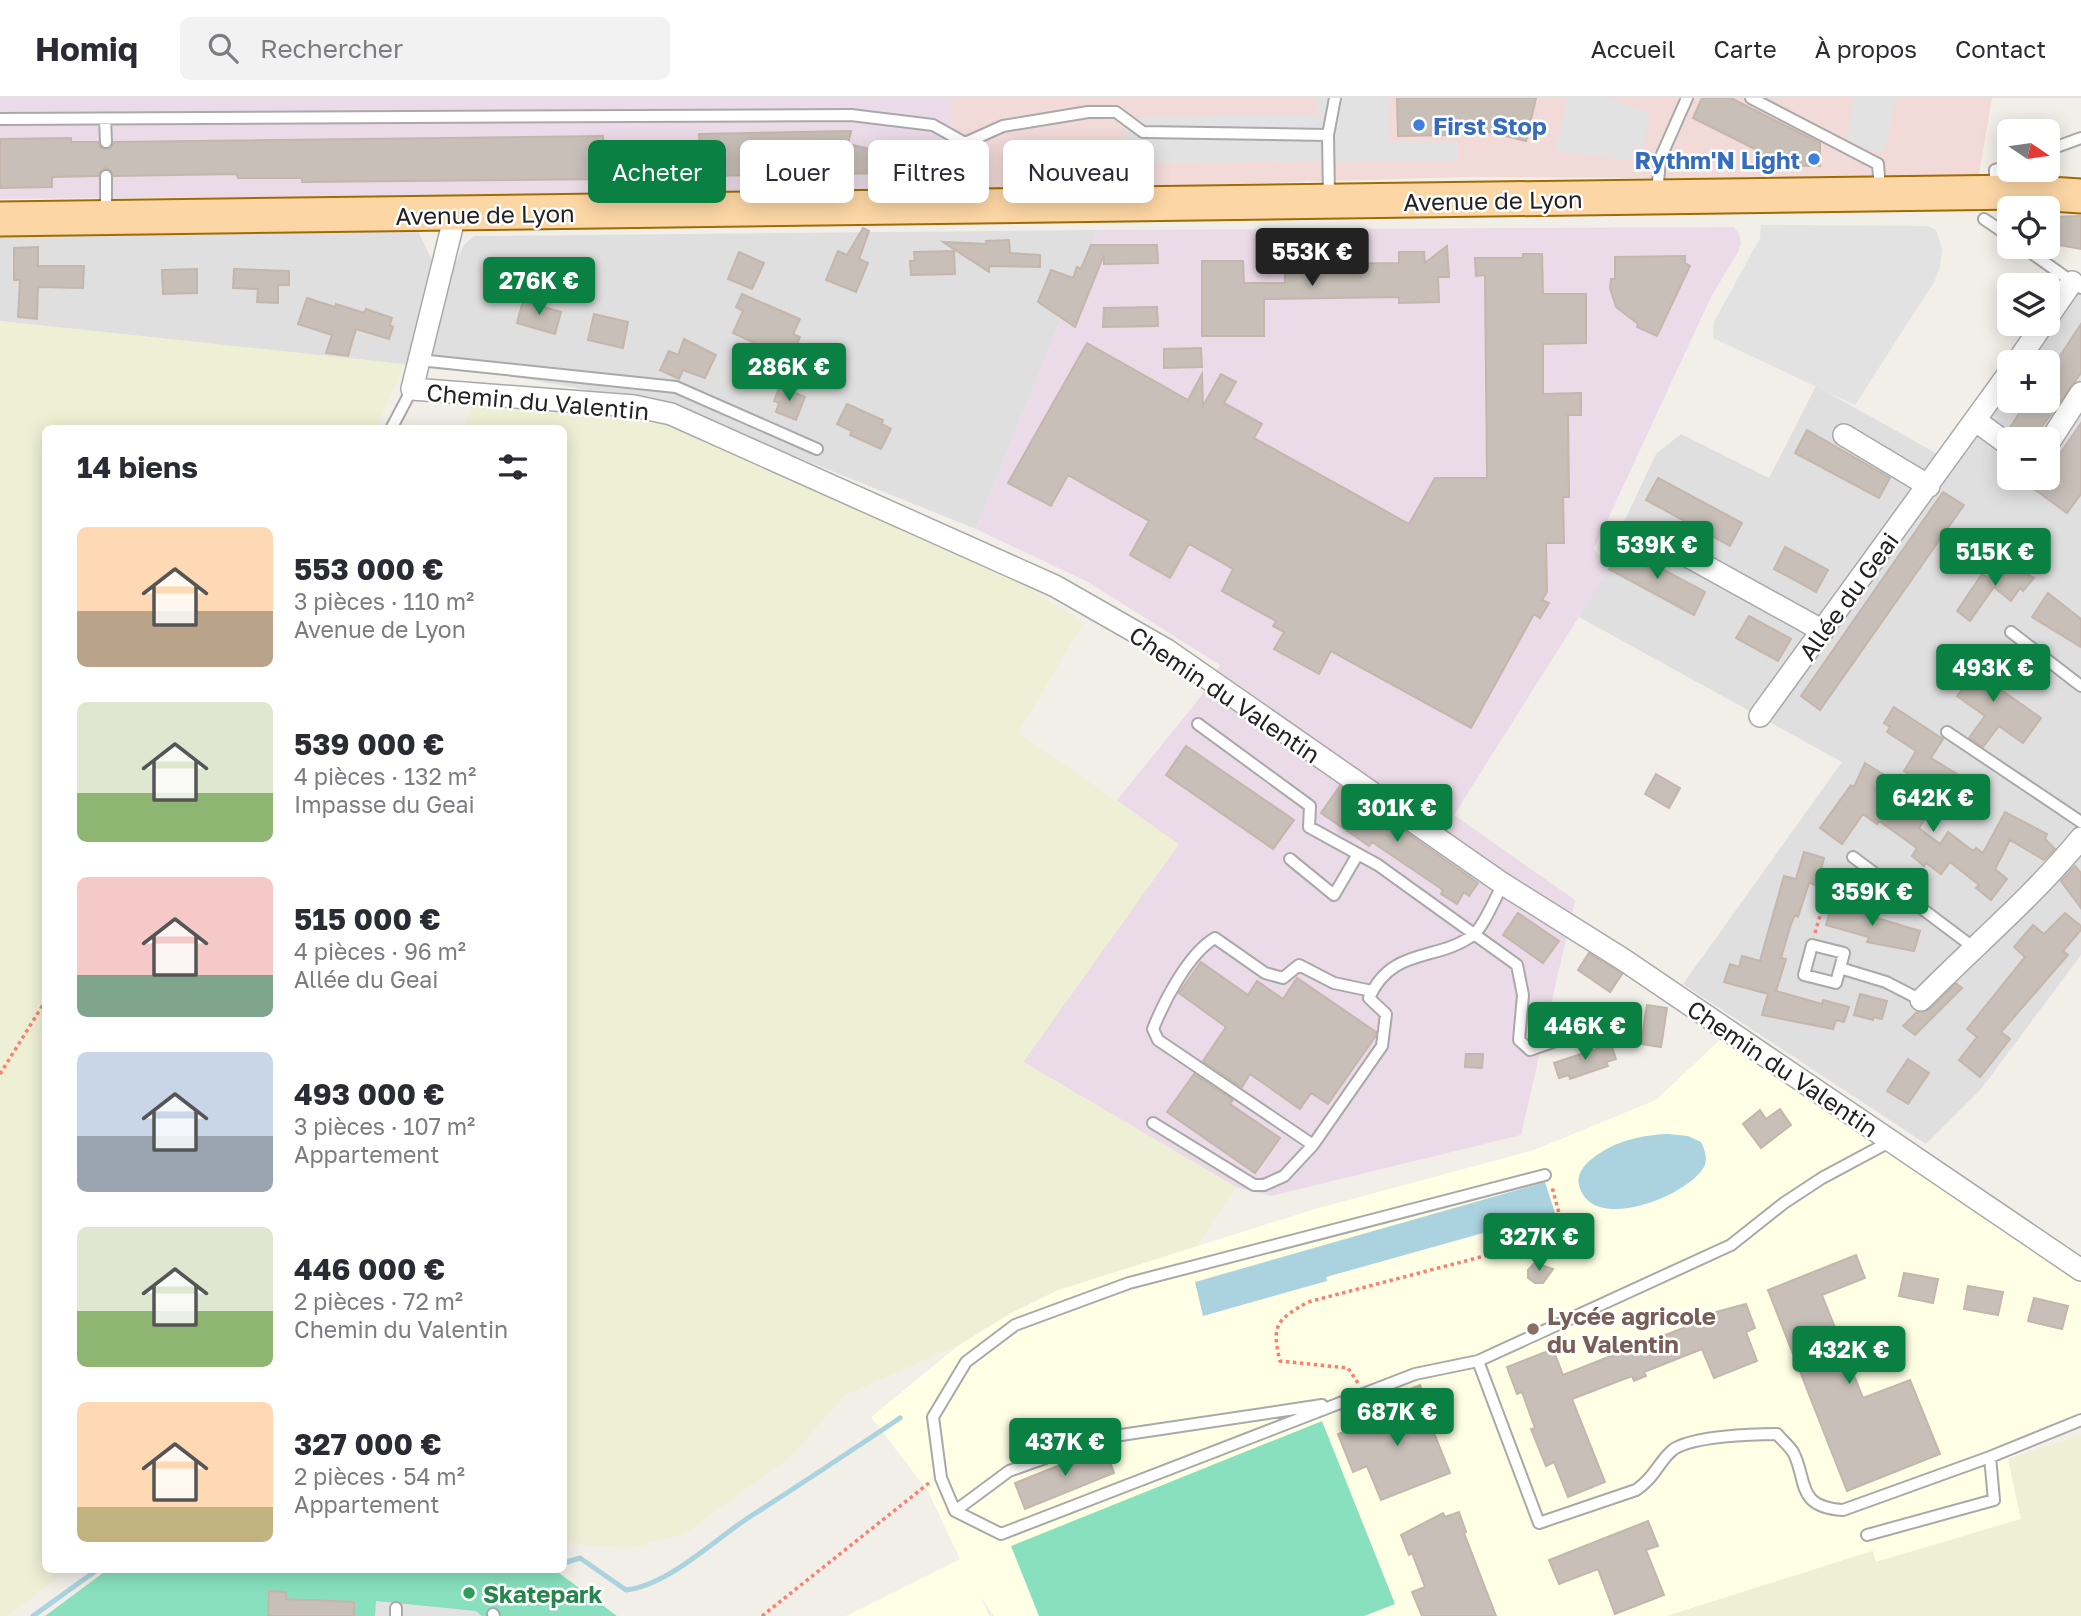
<!DOCTYPE html>
<html lang="fr">
<head>
<meta charset="utf-8">
<style>
	:root { --surface:#fff; --page:#f2f2f3; --text:#2b2b33; --muted:#7c7c81; --line:#e1e1e2; --accent:#0b8043 }
	body { margin:0; font-family:"Golos Text",sans-serif; background:var(--page); color:var(--text); height:100vh; display:flex; flex-direction:column; font-size:26px; white-space:nowrap }
	* { box-sizing:border-box; margin:0 }
	p { font-size:23px; color:var(--muted) }
	.icon { flex:none; width:38px; height:38px; fill:none; stroke:currentColor; stroke-width:2; stroke-linecap:round; stroke-linejoin:round }
	.map { position:relative; flex:1; overflow:hidden }
	.side { position:absolute; left:42px; top:327px; width:525px; height:1148px; display:flex; flex-direction:column; background:var(--surface); border-radius:10px; box-shadow:0 4px 18px #0003 }
	.side>* { flex:none }
	.hud { position:absolute; left:588px; top:42px; width:665px; height:63px; display:flex; gap:14px }
	.needle { width:46px; rotate:103deg }
	.tools { position:absolute; left:1997px; top:21px; display:grid; gap:14px }
	.tools a { display:grid; place-items:center; width:63px; height:63px; border-radius:10px; background:var(--surface); box-shadow:0 4px 18px #0003; font-size:35px }
	.price { position:absolute; translate:-50% -60px; padding:0 16px; border-radius:7px; background:var(--accent); color:#fff; font-size:23px; line-height:46px; filter:drop-shadow(0 2px 4px #0008) }
	.price::after { content:''; position:absolute; left:50%; top:42px; width:21px; height:16px; margin-left:-10px; background:inherit; clip-path:polygon(0 0,100% 0,50% 100%) }
	.price.on { background:#222; color:#fff }
	ul { padding:0; list-style:none }
	li { display:flex; align-items:center; gap:21px; height:175px; padding:0 35px }
	li span { display:grid; place-items:center; flex:none; width:196px; height:140px; border-radius:10px; color:#555 }
	li>.icon { margin-inline-start:auto }
	span .icon { width:84px; height:84px; fill:#fffc; stroke-width:1 }
	li b { font-size:30px }
	h2 { display:flex; justify-content:space-between; align-items:center; height:84px; padding:0 35px; font-size:30px }
	.pill { padding:0 24px; border-radius:10px; background:var(--surface); box-shadow:0 4px 18px #0003; font-size:24px; line-height:63px }
	.pill.on { background:var(--accent); color:#fff }
	header { display:flex; align-items:center; gap:42px; box-sizing:border-box; height:98px; padding:0 35px; background:var(--surface); border-bottom:2px solid var(--line) }
	header strong { font-size:33px }
	nav { display:flex; gap:38px; margin-inline-start:auto; font-size:24px }
	.search { width:490px; height:63px; background:var(--page); display:flex; align-items:center; gap:18px; box-sizing:border-box; padding:0 24px; border-radius:10px; color:var(--muted); font-size:26px }
	.map>svg:first-child { display:block }
</style>
</head>
<body>
<header>
<strong>Homiq</strong>
<div class="search"><svg class="icon" aria-label="search" viewBox="0 0 24 24"><circle cx="10" cy="10" r="6"/><path d="M15 15l6 6"/></svg>Rechercher</div>
<nav><a>Accueil</a><a>Carte</a><a>À propos</a><a>Contact</a></nav>
</header>
<div class="map">
<svg width="2081" height="1518" viewBox="0 0 2081 1518">
	<rect width="100%" height="100%" fill="#f2efe9"/>
	<path fill="#e0dfdf" fill-rule="evenodd" d="M1097 132 976 431 707 323 637 301 516 279 0 223V139L418 133 433 164 453 169 464 147 474 138Z
		M2081 190V857L1981 991 1926 1046 1683 886 1842 664 1579 519 1656 356 1681 336 1769 380 1816 288 1936 355 2039 226ZM2009 264H2048V303H2009ZM2009 341H2048V380H2009Z"/>
	<path fill="#f2dad9" d="M951 0H1992L1978 82 1466 79 950 94Z"/>
	<path fill="#ebdbe8" d="M0 0H951L950 94 0 101Z
		M1734 129 1739 136 1741 145 1738 154 1711 199 1594 451 1609 471 1454 717 1575 802 1521 1037 1271 1098 1236 1089 1023 964 1178 747 1117 702 1199 601 1220 567 1088 484 976 431 1097 132Z"/>
	<path fill="#ffffe5" d="M1722 940 2081 1182V1329L2008 1361 2021 1421 1876 1464 1872 1453 1667 1518H994L981 1499 989 1518H846L960 1461 928 1393 871 1319 959 1247 1011 1215 1058 1192 1315 1111 1534 1052 1656 1002Z"/>
	<path fill="#eef0d5" d="M0 223 405 266 375 331H46V1472H67L8 1518H0Z
		M474 301 631 314 668 322 967 454 1084 524 1018 635 1179 746 1023 964 1236 1089 1197 1148 1058 1192 1011 1215 959 1247 847 1296 789 1360 684 1436 632 1450 587 1448 564 1443V331H464Z
		M2081 1337V1518H1667L1873 1453 1876 1464 2021 1421 2008 1361Z"/>
	<path fill="#88e0be" d="M1322 1323 1395 1506 1364 1518H1039L1011 1448Z
		M107 1472H555L617 1518H45Z"/>
	<path fill="#e2e2e2" d="M1318 0H1389L1390 43H1458V63L1124 65 1123 19 1318 17Z
		M1567 0H1607L1650 16 1640 63 1555 53Z
		M1854 0H1896L1884 55 1869 52 1846 40Z
		M1761 127 1928 128 1936 132 1942 151 1940 169 1934 184 1855 307 1713 240 1714 224 1760 140Z
		M376 1503 476 1513 482 1518H375Z"/>
	<path fill="#aad3df" d="M1668 1036 1688 1038 1701 1044C1705 1052 1708 1061 1704 1069 1688 1098 1591 1137 1579 1087 1576 1076 1585 1066 1593 1060 1614 1043 1642 1037 1668 1036Z
		M1545 1084 1555 1115 1326 1179 1327 1183 1203 1218 1195 1184Z"/>
	<g fill="none" stroke-linecap="round" stroke-linejoin="round">
		<path stroke="#aad3df" stroke-width="5" d="M564 1465 580 1460 626 1492C668 1488 716 1440 751 1418 801 1386 851 1353 900 1320
			M33 1518 97 1472"/>
	</g>
	<path fill="#c7bfb8" stroke="#c4b6ab" stroke-width="2" d="M1397 0H1536L1526 43 1457 26V37L1398 38Z
		M1702 0H1731L1820 45V68L1759 67 1761 54 1693 20Z
		M851 33 848 46 870 51H895L896 75 700 78 699 36Z
		M603 38 604 53H623L624 81 302 84V80H238L237 76 114 78 110 72 105 70 98 78 52 79V89L0 90V41L71 40V44H98L100 49 106 52 111 50 114 44Z
		M2081 118V151L2048 145V119Z
		M863 130 869 133 859 161 868 165 856 194 826 182 838 153 847 157Z
		M1009 142 1010 155 1040 157V169L989 168V174L943 144 987 146 986 143Z
		M1091 147H1157L1158 165 1104 166V157L1075 229 1038 204 1051 172 1073 180 1077 169 1081 171Z
		M1447 148 1449 179H1438L1439 204 1399 205V199L1264 201V238H1202V163H1243L1244 185H1285V163L1324 162V166L1399 165V154H1424L1425 165Z
		M38 149V168H84L83 190 38 189 37 221 18 219 20 182H14V150Z
		M954 153 955 176 911 177 910 163H915L914 154Z
		M739 154 764 165 752 191 728 181Z
		M1523 156H1542L1543 196H1586V245L1543 246V296L1581 295V317H1568L1569 399H1563L1564 445H1546L1547 494 1542 502 1549 505 1540 520 1534 516 1471 630 1331 553 1319 576 1274 551 1284 534 1273 528 1276 523 1222 493 1233 471 1189 446 1170 480 1130 457 1149 423 1068 377 1051 408 1008 385 1087 245 1188 302 1202 276 1203 308 1221 276 1236 284 1224 305 1262 326 1254 340 1409 426 1435 380H1487L1485 177 1476 178 1475 160H1523Z
		M1685 158V165L1690 168 1657 238 1637 229 1638 226 1616 209 1610 190 1611 181H1615V159Z
		M197 171V195L163 196 162 172Z
		M234 171 289 173V187H278V205L257 204 258 191 233 190Z
		M742 196 800 221 793 236 800 239 791 259H785L733 235 743 213 736 209Z
		M307 200 335 209 336 206 364 215 366 211 392 220 390 227 393 229 389 241 356 231 348 258 326 255 332 237 298 226Z
		M523 203 561 214 555 236 517 225Z
		M1157 209 1158 228 1103 229 1104 210Z
		M594 216 628 224 623 250 588 242Z
		M2081 226V275L2033 341H2021L2009 331 2022 311 2011 303H2048V276Z
		M684 241 716 257 705 280 683 272 679 281 660 272 669 253 678 257Z
		M1201 250 1202 269 1164 270V251Z
		M780 288 805 299 796 322 776 314 779 305 774 303Z
		M847 306 883 322 882 326 891 331 881 351 850 337 852 333 837 326Z
		M2081 325V396L2067 415 2034 391 2043 380H2048V373Z
		M1807 332 1890 380 1879 400 1795 355Z
		M1658 380 1742 425 1730 448 1646 402Z
		M1943 394 1964 407 1820 612 1801 598Z
		M1621 449 1705 494 1694 517 1609 471Z
		M1785 449 1828 472 1816 494 1774 471Z
		M2005 462 2034 480 2023 493 2020 490 2011 503 1994 489 1970 523 1957 513 1982 476 1991 481Z
		M2048 495 2081 521V549L2032 519Z
		M1749 518 1791 541 1778 563 1736 540Z
		M1967 555 1996 575 1990 584 2041 620 2023 645 1999 628 1983 649 1969 640 1985 618 1957 598 1967 585 1953 575Z
		M1894 609 1943 641 1931 660 1983 692 1970 714 1904 673 1916 653 1887 634 1890 629 1884 625Z
		M1186 648 1294 722 1273 751 1166 677Z
		M1865 665 1883 676 1875 692 1924 722 1919 730 1940 746 1948 734 1973 753 1976 750 1983 755 2005 714 2047 736 2045 741 2055 751 2044 762 2010 742 1995 771 2007 781 1991 802 1976 790 1979 787 1950 764 1941 776 1926 765 1924 768 1912 758 1917 750 1879 723 1877 726 1863 716 1842 746 1820 730 1851 687 1854 689Z
		M1656 676 1680 690 1669 710 1645 696Z
		M1340 688 1478 785 1469 798 1464 794 1457 806 1441 796 1443 792 1372 744 1369 748 1321 715Z
		M1804 754 1824 760 1817 787 1809 785 1798 819 1795 817 1791 826 1781 860 1786 861 1776 893 1822 906 1823 902 1849 909 1844 924 1836 922 1833 931 1762 917 1768 896 1724 884 1730 866 1739 869 1742 858 1760 863 1784 778 1796 781Z
		M2075 768 2081 775V810L2061 783Z
		M1833 804 1868 814 1867 817 1920 833 1914 853 1867 844 1869 839 1826 827Z
		M1518 815 1559 843 1543 865 1503 837Z
		M2065 815 2081 828V832L2063 853 2068 857 2001 934 2010 941 1980 979 1959 962 1977 939 1967 931 2025 859 2014 849 2020 842 2033 827 2044 836Z
		M1589 855 1622 876 1610 894 1578 872Z
		M1201 864 1248 897 1257 883 1283 901 1297 880 1376 934 1375 939 1328 1006 1311 995 1300 1011 1250 976 1242 989 1203 963 1226 929 1179 895Z
		M1956 885 1962 890 1915 937 1903 928 1917 914 1930 911Z
		M1860 896 1887 903 1882 921 1874 919 1873 922 1854 917Z
		M1647 907 1667 910 1661 949 1641 946Z
		M1611 946 1616 961 1606 964 1608 968 1570 981 1569 977 1559 980 1554 965Z
		M1466 956H1483L1482 970 1465 969Z
		M1908 961 1929 975 1908 1006 1887 993Z
		M1194 976 1233 1002 1230 1006 1280 1040 1255 1075 1167 1014Z
		M1780 1011 1791 1027 1761 1050 1743 1026 1760 1012 1766 1021Z
		M1856 1157 1865 1180 1822 1197 1863 1300 1910 1282 1940 1356 1847 1393 1768 1192Z
		M1535 1165 1553 1171 1543 1185H1535L1528 1180V1172Z
		M1904 1175 1938 1181 1933 1205 1899 1198Z
		M1968 1188 2003 1194 1998 1217 1964 1211Z
		M2034 1200 2068 1208 2062 1231 2028 1223Z
		M1746 1206 1755 1230 1746 1234 1757 1263 1714 1280 1702 1251 1644 1274 1646 1278 1634 1283 1632 1278 1572 1301 1605 1384 1568 1399 1554 1364 1546 1368 1531 1331 1535 1330 1522 1294 1517 1296 1507 1269 1553 1251 1563 1277 1621 1254 1620 1252 1636 1246 1637 1248 1717 1217 1716 1214Z
		M1420 1287 1428 1308 1424 1310 1450 1375 1381 1402 1367 1368 1353 1374 1338 1336 1408 1308 1403 1294Z
		M1105 1349 1114 1375 1025 1411 1015 1385Z
		M1459 1414 1466 1434 1464 1435 1496 1518H1422L1412 1494 1425 1489 1412 1455 1409 1457 1401 1437 1443 1415 1445 1419Z
		M1648 1423 1658 1448 1646 1452 1664 1497 1615 1516 1598 1471 1559 1486 1549 1462Z
		M269 1493 286 1494V1501L354 1504V1518H268Z"/>
	<g fill="none" stroke-linecap="round" stroke-linejoin="round">
		<g stroke="#a9a9a9" stroke-width="14">
			<path id="lane" d="M1751 0 1878 66 1880 92
				M0 21 851 17 933 27 965 45 1003 28 1088 14H1116L1143 34 1328 37
				M105 21 106 44
				M965 45 966 103
				M2048 52 2081 40
				M106 78V117
				M1995 91V72L2009 67
				M1657 96 1660 61 1687 0
				M1329 98 1328 37 1335 0
				M1984 121 2009 138
				M2023 149 2081 190
				M419 262 676 289 817 351
				M391 331 412 291
				M2011 534 2081 588
				M1198 626 1310 708 1309 729 1378 767 1517 867 1523 897 1519 942 1530 952 1591 931 1610 932
				M1947 634 2081 724
				M1853 759 1973 849
				M1290 761 1334 797 1358 756
				M1840 870 1836 885 1804 877 1812 847 1844 855 1840 870 1886 884 1921 902
				M1153 1025 1254 1087H1264L1284 1078 1313 1047 1382 948 1386 916 1369 900C1392 848 1437 864 1473 837 1483 830 1496 798 1503 786
				M1891 1043 1822 1080 1784 1105 1731 1147 1478 1263 1539 1425 1636 1392C1655 1380 1660 1361 1674 1351 1694 1338 1753 1336 1777 1336 1782 1342 1789 1348 1793 1354 1808 1382 1795 1409 1843 1412L1990 1359 2081 1322
				M1313 1047 1158 942 1153 931C1164 903 1189 855 1215 840L1265 875 1283 880 1299 867 1334 885 1372 893
				M1478 1263 1415 1276 1001 1436 955 1413 941 1380 933 1319 966 1264 1015 1227 1129 1185 1545 1077
				M955 1413 1009 1373 1101 1340 1322 1307
				M1867 1437 1994 1402 1990 1359
				M493 1516 494 1518
				M396 1518V1510"/>
		</g>
		<g stroke="#a9a9a9" stroke-width="24">
			<path id="street" d="M455 117 412 291 634 308 671 316 1055 488 1167 552 1503 786 1624 862 2081 1172
				M2048 219 2072 184
				M2017 264 2043 226
				M1976 323 2009 347
				M1844 337 1929 388
				M2048 346 2081 295
				M1646 435 1823 533
				M1760 618 2009 275
				M1921 902C1974 848 2033 799 2081 740"/>
		</g>
		<g stroke="#a06b00" stroke-width="37">
			<path id="primary" d="M0 121 2021 94 2081 98"/>
		</g>
		<path stroke="#fa8072" stroke-width="3.5" stroke-dasharray="3.5 3.5" stroke-linecap="butt" d="M1815 835 1829 786
			M0 976 46 902
			M1358 1285 1348 1270 1280 1263C1271 1226 1277 1222 1308 1204L1519 1149 1556 1124 1559 1115 1552 1089
			M762 1518 929 1385"/>
		<use href="#lane" stroke="#fff" stroke-width="10"/>
		<use href="#street" stroke="#fff" stroke-width="21"/>
		<use href="#primary" stroke="#fcd6a4" stroke-width="33"/>
	</g>
	<g fill="#3f7fe0" stroke="#fff" stroke-width="2.5">
		<circle cx="1419" cy="27" r="7"/>
		<circle cx="1814" cy="61" r="7"/>
	</g>
	<circle fill="#8d6e63" stroke="#fff" stroke-width="2.5" cx="1533" cy="1231" r="7"/>
	<circle fill="#2e9e5b" stroke="#fff" stroke-width="2.5" cx="469" cy="1495" r="7"/>
	<g text-anchor="middle" dominant-baseline="central" stroke-width="5" stroke-linejoin="round" paint-order="stroke">
		<g font-size="24" font-weight="bold" fill="#366cbe" stroke="#fff" text-anchor="start">
			<text x="1433" y="27">First Stop</text>
			<text x="1800" y="61" text-anchor="end">Rythm'N Light</text>
		</g>
		<g font-size="24" fill="#222" stroke="#fff">
			<text transform="translate(1493 102) rotate(-1)">Avenue de Lyon</text>
			<text transform="translate(485 116) rotate(-1)">Avenue de Lyon</text>
			<text transform="translate(538 303) rotate(5)">Chemin du Valentin</text>
			<text transform="translate(1848 498) rotate(-54)">Allée du Geai</text>
			<text transform="translate(1225 596) rotate(34)">Chemin du Valentin</text>
			<text transform="translate(1783 970) rotate(34)">Chemin du Valentin</text>
		</g>
		<g font-size="24" font-weight="bold" fill="#785e54" stroke="#fff" text-anchor="start">
			<text x="1547" y="1217">Lycée agricole<tspan x="1547" dy="28">du Valentin</tspan></text>
		</g>
		<g font-size="24" font-weight="bold" fill="#27864d" stroke="#fff" text-anchor="start">
			<text x="483" y="1495">Skatepark</text>
		</g>
	</g>
</svg>
<div class="tools">
<a><svg class="needle" viewBox="-14 -14 28 28"><path d="M0-13l5 13h-10z" fill="#e53935"/><path d="M0 13l5-13h-10z" fill="#7c7c81"/></svg></a>
<a><svg class="icon" aria-label="locate" viewBox="0 0 24 24"><circle cx="12" cy="12" r="6"/><path d="M12 2v4M12 18v4M2 12h4M18 12h4"/></svg></a>
<a><svg class="icon" aria-label="layers" viewBox="0 0 24 24"><path d="M12 4l9 5-9 5-9-5zM3 14l9 5 9-5"/></svg></a>
<a>+</a>
<a>−</a>
</div>
<b class="price on" style="left:1312px;top:190px">553K €</b>
<b class="price" style="left:539px;top:219px">276K €</b>
<b class="price" style="left:789px;top:305px">286K €</b>
<b class="price" style="left:1657px;top:483px">539K €</b>
<b class="price" style="left:1995px;top:490px">515K €</b>
<b class="price" style="left:1993px;top:606px">493K €</b>
<b class="price" style="left:1933px;top:736px">642K €</b>
<b class="price" style="left:1397px;top:746px">301K €</b>
<b class="price" style="left:1872px;top:830px">359K €</b>
<b class="price" style="left:1585px;top:964px">446K €</b>
<b class="price" style="left:1539px;top:1175px">327K €</b>
<b class="price" style="left:1849px;top:1288px">432K €</b>
<b class="price" style="left:1397px;top:1350px">687K €</b>
<b class="price" style="left:1065px;top:1380px">437K €</b>
<div class="hud">
<a class="pill on">Acheter</a>
<a class="pill">Louer</a>
<a class="pill">Filtres</a>
<a class="pill">Nouveau</a>
</div>
<section class="side">
<h2>14 biens<svg class="icon" aria-label="filters" viewBox="0 0 24 24"><path d="M4 7h16M4 17h16"/><circle cx="9" cy="7" r="2"/><circle cx="15" cy="17" r="2"/></svg></h2>
<ul>
<li><span style="background:linear-gradient(#ffd9b3 60%,#b9a48a 0)"><svg class="icon" aria-label="home" viewBox="0 0 24 24"><path d="M3 11l9-7 9 7M6 9v11h12V9"/></svg></span><div><b>553 000 €</b><p>3 pièces · 110 m²</p><p>Avenue de Lyon</p></div></li>
<li><span style="background:linear-gradient(#dfe7d0 65%,#8fb573 0)"><svg class="icon" aria-label="home" viewBox="0 0 24 24"><path d="M3 11l9-7 9 7M6 9v11h12V9"/></svg></span><div><b>539 000 €</b><p>4 pièces · 132 m²</p><p>Impasse du Geai</p></div></li>
<li><span style="background:linear-gradient(#f6c9c9 70%,#7fa58c 0)"><svg class="icon" aria-label="home" viewBox="0 0 24 24"><path d="M3 11l9-7 9 7M6 9v11h12V9"/></svg></span><div><b>515 000 €</b><p>4 pièces · 96 m²</p><p>Allée du Geai</p></div></li>
<li><span style="background:linear-gradient(#c9d6e8 60%,#9aa5b1 0)"><svg class="icon" aria-label="home" viewBox="0 0 24 24"><path d="M3 11l9-7 9 7M6 9v11h12V9"/></svg></span><div><b>493 000 €</b><p>3 pièces · 107 m²</p><p>Appartement</p></div></li>
<li><span style="background:linear-gradient(#dfe7d0 60%,#8fb573 0)"><svg class="icon" aria-label="home" viewBox="0 0 24 24"><path d="M3 11l9-7 9 7M6 9v11h12V9"/></svg></span><div><b>446 000 €</b><p>2 pièces · 72 m²</p><p>Chemin du Valentin</p></div></li>
<li><span style="background:linear-gradient(#ffd9b3 75%,#c2b280 0)"><svg class="icon" aria-label="home" viewBox="0 0 24 24"><path d="M3 11l9-7 9 7M6 9v11h12V9"/></svg></span><div><b>327 000 €</b><p>2 pièces · 54 m²</p><p>Appartement</p></div></li>
</ul>
</section>
</div>
</body>
</html>
